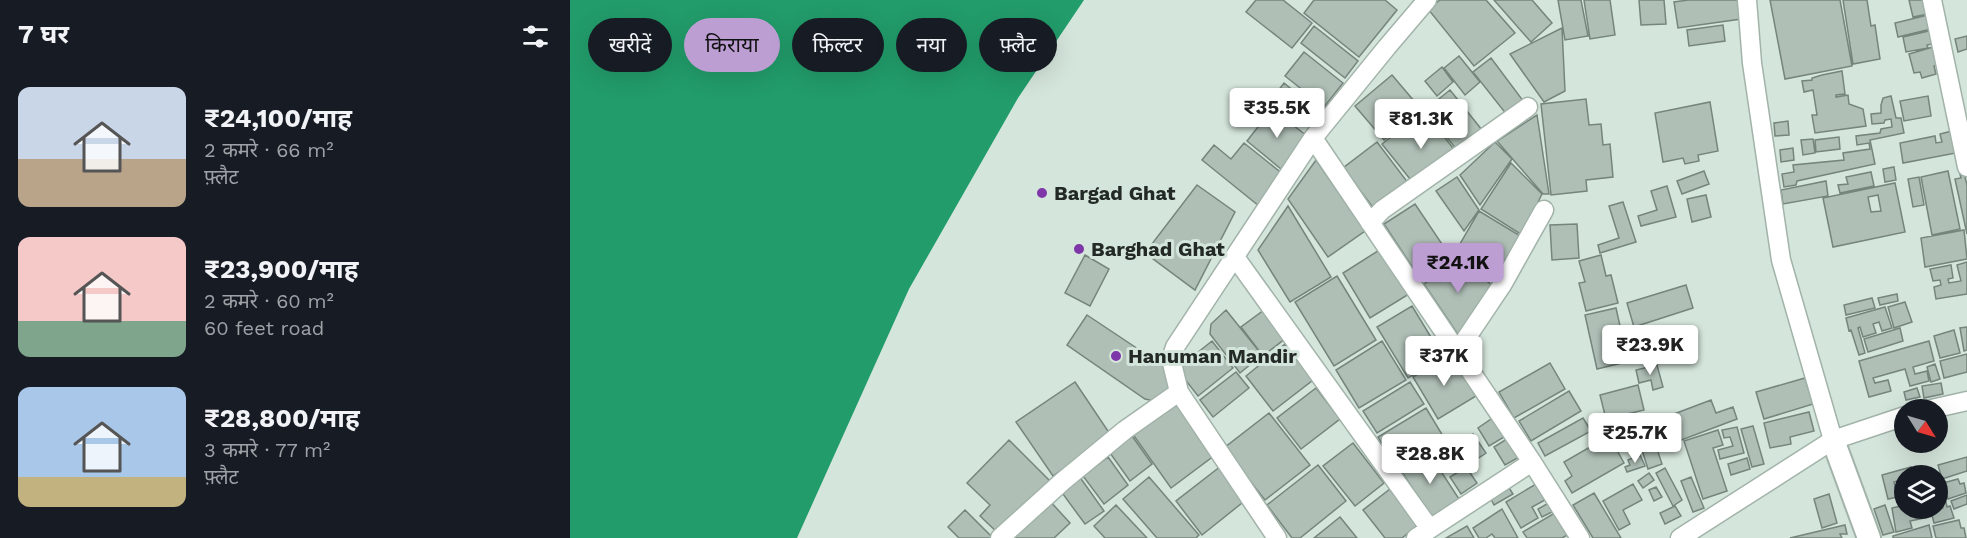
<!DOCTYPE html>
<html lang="hi">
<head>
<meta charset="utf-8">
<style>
	:root { --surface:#171b24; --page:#242831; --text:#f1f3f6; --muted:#9ea1a6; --accent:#bd9ed3 }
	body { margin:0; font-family:"Work Sans","Noto Sans Devanagari",sans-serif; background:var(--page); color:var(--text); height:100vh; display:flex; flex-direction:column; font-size:22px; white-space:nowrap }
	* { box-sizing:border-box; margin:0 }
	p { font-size:20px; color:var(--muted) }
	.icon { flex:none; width:33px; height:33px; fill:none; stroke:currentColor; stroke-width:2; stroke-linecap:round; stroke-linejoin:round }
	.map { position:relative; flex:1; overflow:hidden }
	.drawer { display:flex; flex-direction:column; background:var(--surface); width:570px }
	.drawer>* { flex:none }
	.guide { position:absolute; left:18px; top:18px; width:570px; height:54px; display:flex; gap:12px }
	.needle { width:39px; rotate:127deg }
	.tools { position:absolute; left:1324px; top:399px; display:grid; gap:12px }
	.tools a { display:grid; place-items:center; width:54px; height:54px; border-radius:50%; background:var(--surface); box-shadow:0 6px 24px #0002; font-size:30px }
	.price { position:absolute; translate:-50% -51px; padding:0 14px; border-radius:6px; background:#fff; color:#222; font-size:20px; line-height:39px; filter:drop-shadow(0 2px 3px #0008) }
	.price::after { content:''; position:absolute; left:50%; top:36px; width:18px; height:14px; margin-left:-9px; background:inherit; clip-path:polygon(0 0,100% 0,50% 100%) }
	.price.on { background:var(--accent); color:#111 }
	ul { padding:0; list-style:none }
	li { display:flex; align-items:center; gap:18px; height:150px; padding:0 18px }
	li span { display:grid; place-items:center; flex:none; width:168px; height:120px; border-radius:12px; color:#555 }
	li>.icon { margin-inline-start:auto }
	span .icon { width:72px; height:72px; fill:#fffc; stroke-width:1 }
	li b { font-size:26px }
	h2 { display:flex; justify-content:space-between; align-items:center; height:72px; padding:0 18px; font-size:26px }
	.tag { padding:0 21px; border-radius:27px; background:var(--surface); box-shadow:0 6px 24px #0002; font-size:21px; line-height:54px }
	.tag.on { background:var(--accent); color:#111 }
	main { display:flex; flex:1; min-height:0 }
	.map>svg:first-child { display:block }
</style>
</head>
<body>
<main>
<section class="drawer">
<h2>7 घर<svg class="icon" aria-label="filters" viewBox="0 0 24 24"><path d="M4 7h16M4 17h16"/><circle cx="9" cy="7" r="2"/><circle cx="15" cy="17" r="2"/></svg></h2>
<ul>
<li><span style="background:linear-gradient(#c9d6e8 60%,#b9a48a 0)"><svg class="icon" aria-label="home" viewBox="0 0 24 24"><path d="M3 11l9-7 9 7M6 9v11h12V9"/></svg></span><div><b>₹24,100/माह</b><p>2 कमरे · 66 m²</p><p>फ़्लैट</p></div></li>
<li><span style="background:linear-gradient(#f6c9c9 70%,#7fa58c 0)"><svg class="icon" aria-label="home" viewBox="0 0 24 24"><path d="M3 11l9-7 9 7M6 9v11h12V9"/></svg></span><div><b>₹23,900/माह</b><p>2 कमरे · 60 m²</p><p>60 feet road</p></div></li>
<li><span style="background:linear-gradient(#a9c7e8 75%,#c2b280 0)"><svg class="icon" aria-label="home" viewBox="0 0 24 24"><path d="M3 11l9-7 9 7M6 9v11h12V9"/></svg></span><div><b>₹28,800/माह</b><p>3 कमरे · 77 m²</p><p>फ़्लैट</p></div></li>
</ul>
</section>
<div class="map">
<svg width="1397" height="538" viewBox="0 0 1397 538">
	<rect width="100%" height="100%" fill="#d4e5db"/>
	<path fill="#229c6a" d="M0 0H514L448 98 339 289 227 538H0Z"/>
	<path fill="#afbfb6" stroke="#75857c" stroke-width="1.5" fill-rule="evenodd" d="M686 0H713L742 23 722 48 676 12Z
		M744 0H815L827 10 789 57 734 13Z
		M870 0H916L945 33 904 66 858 9Z
		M924 0H962L982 23 961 42Z
		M988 0H1011L1018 36 995 40Z
		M1014 0H1040L1045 35 1020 39Z
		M1069 0H1094L1096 24 1071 25Z
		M1118 0H1169L1171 19 1108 28 1104 2Z
		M1200 0H1270L1282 66 1215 79Z
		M1273 0H1297L1301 26 1305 25 1310 59 1283 64Z
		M1339 0H1355L1358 14 1343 17Z
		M1358 15 1361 29 1328 37 1325 23Z
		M1153 25 1155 41 1119 46 1117 30Z
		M744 26 788 61 775 78 731 43Z
		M992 28 995 91 974 102 940 54Z
		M1363 30 1366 43 1357 45 1358 48 1336 52 1333 37Z
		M1397 36V49L1388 52 1385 39Z
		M1363 47 1368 65 1364 66 1366 74 1352 78 1350 72 1344 73 1339 54Z
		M734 52 773 83 754 107 715 76Z
		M889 56 910 82 895 95 874 68Z
		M921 58 954 102 937 115 903 72Z
		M872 67 883 82 867 96 855 81Z
		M1272 71 1275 94 1266 95V97L1278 95 1279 104 1293 109 1296 126 1245 133 1242 115H1247L1243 90 1234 92 1232 81 1242 80V78L1252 75Z
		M822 75 850 108 814 140 785 106Z
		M714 83 730 96 713 116 698 104Z
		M880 90 916 135 891 155 855 110Z
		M1321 96 1326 118H1331L1334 133 1300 140 1305 164 1227 181 1226 185 1214 187 1212 174 1224 172 1223 165 1274 160 1273 153 1300 149 1299 143 1287 145 1286 136 1310 133 1311 129 1322 127 1321 119 1315 120 1314 123 1302 124 1301 114 1311 113V105L1313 98Z
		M1358 96 1361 116 1334 121 1330 101Z
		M1016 99 1019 125 1031 124 1033 145 1040 144 1043 177 1016 180 1017 191 981 195 971 104Z
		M1140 102 1148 151 1128 155 1129 161 1115 164 1113 158 1093 162 1085 113Z
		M702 109 737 136 711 169 677 141Z
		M854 111 889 156 848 189 812 144Z
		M967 115 979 194H973L927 141Z
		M1218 121 1219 135 1205 136 1204 123Z
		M1382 131 1386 153 1333 163 1330 143 1365 136 1366 143 1372 142 1370 134Z
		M1269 137 1270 149 1246 152 1245 140Z
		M1243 139 1245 153 1233 155 1231 140Z
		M807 142 845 192 811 218 773 168Z
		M925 142 942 159 910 205 890 175Z
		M674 143 714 175 689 206 632 160 644 145 661 159Z
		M1223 148 1224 160 1211 162 1210 150Z
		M746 160 795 231 758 257 718 199Z
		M941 163 972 194 952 235 911 209Z
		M1324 167 1326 180 1315 182 1313 169Z
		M1134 171 1139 184 1112 194 1107 181Z
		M1378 171 1390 229 1362 235 1351 177Z
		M1301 172 1304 186 1270 193 1268 185 1278 184 1276 177Z
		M1394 173 1397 185V234L1385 179 1391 178 1390 174Z
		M887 177 909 210 894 231 866 191Z
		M1349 177 1354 205 1343 207 1338 179Z
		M1256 181 1258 196 1213 204 1211 190Z
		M1325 183 1335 232 1263 247 1253 198ZM1308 195 1311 211 1301 212 1298 197Z
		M627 185 665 212 625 290 575 253Z
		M1097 186 1106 217 1071 226 1068 216 1087 210 1081 191Z
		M1136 195 1141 217 1122 222 1117 199Z
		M1053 202 1066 242 1030 253 1028 245 1049 238 1039 206Z
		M845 204 882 259 851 280 814 224Z
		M718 206 761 277 720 302 688 250Z
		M909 211 952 237 926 281 883 256Z
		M1007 224 1009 258 982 260 980 225Z
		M1394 230 1397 259 1355 267 1351 238Z
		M811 249 839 294 800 318 773 273Z
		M515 255 539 269 520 306 495 293Z
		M1031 255 1036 276 1041 275 1048 303 1016 311 1009 283 1015 282 1009 261Z
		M888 261 922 285 889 336 854 284Z
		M1397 262V294L1366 299 1364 287 1371 285 1370 280 1363 281 1360 269 1381 265 1383 278 1378 279 1379 283 1391 281 1387 265Z
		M767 276 806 340 764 366 725 302Z
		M1116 285 1123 308 1064 327 1057 303Z
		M1327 294 1328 301 1310 305 1308 298Z
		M1302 298 1305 308 1276 315 1274 305Z
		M1335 302 1342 322 1324 328 1318 307Z
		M842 306 873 357 838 378 807 327Z
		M1315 307 1322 328 1312 331 1309 322 1303 324 1306 333 1293 337 1290 327 1288 328 1295 353 1289 355 1281 330 1279 331 1276 318Z
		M1046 308 1054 344 1060 343 1064 360 1027 369 1015 315Z
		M656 310 692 355 670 373 640 334 641 324Z
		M694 310 716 338 693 356 671 327Z
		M517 315 595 367 600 392 584 401 575 399 497 345Z
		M1397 327V350L1394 351 1390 328Z
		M1330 328 1333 341 1298 352 1294 339Z
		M1384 330 1390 353 1370 358 1364 336Z
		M642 341 663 368 628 396 607 369Z
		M812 341 836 380 789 408 766 370Z
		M1359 341 1364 361 1343 367 1345 374 1357 371 1359 381 1340 386 1335 369 1303 378 1305 383 1318 380 1321 391 1299 397 1289 361Z
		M715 344 743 380 703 411 676 376Z
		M880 354 906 396 868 419 843 377Z
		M1397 354V372L1374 378 1370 361Z
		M980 363 995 389 944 418 929 392Z
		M1365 364 1370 379 1361 382 1357 367Z
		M1087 365 1093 387 1083 390 1081 380 1069 383 1066 370Z
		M666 372 679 388 643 417 630 400Z
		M1235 378 1243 404 1194 419 1186 392Z
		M505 382 542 437 483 476 446 422Z
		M840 382 854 404 807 433 793 411Z
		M1371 383 1373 394 1354 398 1352 386Z
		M1068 385 1074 410 1036 419 1030 395Z
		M746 388 770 419 731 449 707 418Z
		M1347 388 1350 397 1336 400 1334 392Z
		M999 391 1011 411 961 441 949 421Z
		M1141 400 1146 413 1163 407 1167 419 1106 442 1096 417Z
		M606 401 645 455 601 488 562 433Z
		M856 408 876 441 828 471 808 437Z
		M1239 412 1244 431 1220 437 1221 444 1200 448 1194 423Z
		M699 413 740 465 695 500 654 448Z
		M1077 414 1079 424 1047 432 1044 421Z
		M927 415 939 434 919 446 908 428Z
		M1013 418 1021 431 975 456 968 443Z
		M1183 426 1194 464 1182 467 1171 429Z
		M1082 427 1086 441 1074 445 1071 438 1054 443 1051 437Z
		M1167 427 1174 453 1150 459 1148 450 1163 446 1160 437 1154 438 1152 430Z
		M1148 430 1153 445 1143 448 1157 491 1133 499 1114 441Z
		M903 434 916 453 901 463 889 444Z
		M562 436 582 464 560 481 540 453Z
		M1039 436 1054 463 1002 493 995 481 1002 476 994 462Z
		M940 437 951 456 935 465 924 447Z
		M439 440 480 481 429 534 410 516 420 505 397 483Z
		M783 443 814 483 785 506 753 466Z
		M887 443 897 464 883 471 876 456 867 461 863 452 879 444 880 447Z
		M1086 446 1092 464 1078 469 1072 450Z
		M859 453 889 499 861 517 832 472Z
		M1070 455 1075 466 1057 472 1055 467 1060 465 1058 460Z
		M538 457 558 485 534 504 513 476Z
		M1397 457V471L1372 479 1368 465Z
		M1177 458 1180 469 1161 475 1158 464Z
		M748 465 776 501 730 538H722L697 505Z
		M651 466 677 499 632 535 606 501Z
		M896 467 907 483 891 494 880 477Z
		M1341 467 1343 476H1335V479L1324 482 1328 497 1318 499 1312 475Z
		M1095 468 1112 500 1103 506 1086 473Z
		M1079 473 1084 480 1073 488 1068 481Z
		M509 476 534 511 515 524 490 490Z
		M579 477 629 535 626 538H587L553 499Z
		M1121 477 1134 508 1123 512 1111 481Z
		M1388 479 1390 484 1394 483 1396 493 1378 499 1373 483Z
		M936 483 943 494 924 505 918 493Z
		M966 484 975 500 962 507 968 518 951 528 936 502Z
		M1063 484 1072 500 1053 510 1060 524 1049 530 1033 501Z
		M1086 487 1092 497 1084 501 1079 490Z
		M820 489 848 525 832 538H815L793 510Z
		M1024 493 1051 538H1023L1003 505Z
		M1259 494 1267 523 1252 528 1244 499Z
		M1374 494 1377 507 1380 506 1384 518 1364 523 1361 511 1373 508 1370 495Z
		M1397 495V504L1384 509 1381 501Z
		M478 499 500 523 484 538H438Z
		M982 501 986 510 972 517 968 509Z
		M546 505 577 538H535L524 526Z
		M1315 505 1324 532 1313 535 1304 509Z
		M1335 505V508H1353L1355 518 1340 521 1342 528 1326 532 1322 508Z
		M1105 506 1111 516 1095 524 1090 513Z
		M932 509 948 538H925L922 534 916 538H909L903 528Z
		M395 510 423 538H389L378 527Z
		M988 511 1001 533 992 538H957L953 532Z
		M770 517 787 538H744Z
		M1389 520 1391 528H1394L1396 538H1366L1363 526Z
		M1275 525 1277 534H1270L1272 538H1220Z
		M1359 525 1362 538H1323V536Z
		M897 526 904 538H876Z"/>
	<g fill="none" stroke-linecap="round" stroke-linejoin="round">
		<g stroke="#a2b3a9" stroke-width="21">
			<path id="minor" d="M1177 0 1182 63 1211 260 1263 440
				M1362 0 1397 167
				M743 138 962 462 1010 538
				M800 223 812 210 958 107
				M665 257 860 529
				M887 352 932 285 974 210
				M1357 410 1397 401
				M430 538 493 481 555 430 609 392
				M707 538 609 392 601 359 605 347 743 138 817 47 857 0
				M846 538 962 462
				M1110 538 1263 440 1335 416"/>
		</g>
		<g stroke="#a2b3a9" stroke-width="26">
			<path id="tertiary" d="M1263 440 1299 538"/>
		</g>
		<use href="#minor" stroke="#fff" stroke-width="18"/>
		<use href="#tertiary" stroke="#fff" stroke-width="22"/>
	</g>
	<g fill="#7e36a9" stroke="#d4e5db" stroke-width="2">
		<circle cx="472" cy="193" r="6"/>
		<circle cx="509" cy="249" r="6"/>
		<circle cx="546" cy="356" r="6"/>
	</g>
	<g text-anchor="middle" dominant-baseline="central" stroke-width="6" stroke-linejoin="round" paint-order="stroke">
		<g font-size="20" font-weight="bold" fill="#232a26" stroke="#d4e5db" text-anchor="start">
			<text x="484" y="193">Bargad Ghat</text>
			<text x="521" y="249">Barghad Ghat</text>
			<text x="558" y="356">Hanuman Mandir</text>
		</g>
	</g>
</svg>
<div class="tools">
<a><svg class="needle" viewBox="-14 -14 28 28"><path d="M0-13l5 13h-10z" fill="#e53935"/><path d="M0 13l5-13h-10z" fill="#9ea1a6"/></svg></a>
<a><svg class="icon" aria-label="layers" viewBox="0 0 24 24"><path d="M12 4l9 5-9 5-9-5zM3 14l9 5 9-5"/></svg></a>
</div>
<b class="price" style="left:707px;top:139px">₹35.5K</b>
<b class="price" style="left:851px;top:150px">₹81.3K</b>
<b class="price on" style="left:888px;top:294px">₹24.1K</b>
<b class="price" style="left:1080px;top:376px">₹23.9K</b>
<b class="price" style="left:874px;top:387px">₹37K</b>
<b class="price" style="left:1065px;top:464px">₹25.7K</b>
<b class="price" style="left:860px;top:485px">₹28.8K</b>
<div class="guide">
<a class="tag">खरीदें</a>
<a class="tag on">किराया</a>
<a class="tag">फ़िल्टर</a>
<a class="tag">नया</a>
<a class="tag">फ़्लैट</a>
</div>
</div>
</main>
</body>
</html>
